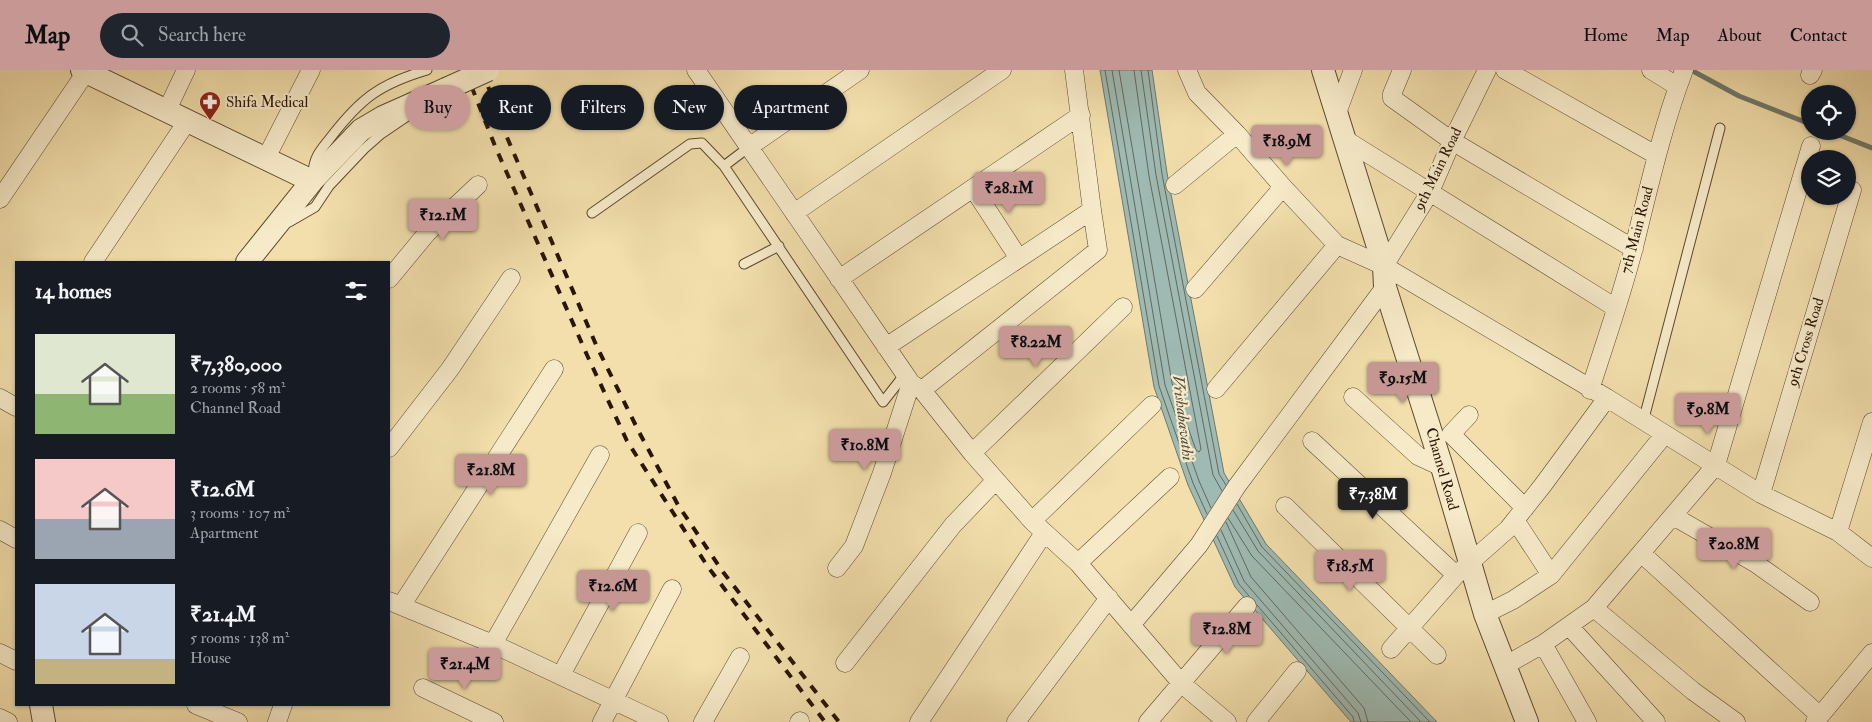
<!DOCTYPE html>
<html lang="en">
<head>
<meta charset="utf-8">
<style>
	:root { --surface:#171b24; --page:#20242c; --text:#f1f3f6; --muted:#9ea1a6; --accent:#c59692 }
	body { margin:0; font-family:"IM FELL Double Pica",serif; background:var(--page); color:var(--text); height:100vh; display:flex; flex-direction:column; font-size:19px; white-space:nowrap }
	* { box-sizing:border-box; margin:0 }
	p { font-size:16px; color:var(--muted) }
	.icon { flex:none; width:28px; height:28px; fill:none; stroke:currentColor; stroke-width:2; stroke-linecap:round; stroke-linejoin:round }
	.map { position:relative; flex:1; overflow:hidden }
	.side { position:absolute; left:15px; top:191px; width:375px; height:445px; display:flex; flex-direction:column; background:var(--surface); border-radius:0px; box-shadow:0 1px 4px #0004 }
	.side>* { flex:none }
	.hud { position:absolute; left:405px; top:15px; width:475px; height:45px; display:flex; gap:10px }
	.tools { position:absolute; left:1801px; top:15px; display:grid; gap:10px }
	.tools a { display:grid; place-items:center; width:55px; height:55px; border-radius:50%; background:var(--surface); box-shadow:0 1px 4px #0004; font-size:25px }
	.price { position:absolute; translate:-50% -42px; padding:0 11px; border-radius:5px; background:var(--accent); color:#111; font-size:16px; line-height:32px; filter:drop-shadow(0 1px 2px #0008) }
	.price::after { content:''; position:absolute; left:50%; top:30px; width:15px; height:11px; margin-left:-8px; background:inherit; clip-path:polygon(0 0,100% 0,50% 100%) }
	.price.current { background:#222; color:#fff }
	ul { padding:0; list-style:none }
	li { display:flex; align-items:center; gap:15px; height:125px; padding:0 20px }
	li span { display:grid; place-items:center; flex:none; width:140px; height:100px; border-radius:0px; color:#555 }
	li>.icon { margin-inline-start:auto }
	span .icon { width:60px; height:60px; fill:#fffc; stroke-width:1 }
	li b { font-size:21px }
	h2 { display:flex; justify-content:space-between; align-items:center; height:60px; padding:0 20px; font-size:21px }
	.pill { padding:0 18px; border-radius:22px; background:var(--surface); box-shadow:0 1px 4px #0004; font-size:18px; line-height:45px }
	.pill.current { background:var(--accent); color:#111 }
	header { display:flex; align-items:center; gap:30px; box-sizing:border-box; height:70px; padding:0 25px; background:var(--accent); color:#111 }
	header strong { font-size:24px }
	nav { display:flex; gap:28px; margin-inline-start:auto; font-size:18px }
	.search { width:350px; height:45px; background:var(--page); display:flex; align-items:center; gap:12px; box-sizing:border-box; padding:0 18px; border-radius:28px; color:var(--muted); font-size:19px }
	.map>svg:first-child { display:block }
</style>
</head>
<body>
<header>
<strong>Map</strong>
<div class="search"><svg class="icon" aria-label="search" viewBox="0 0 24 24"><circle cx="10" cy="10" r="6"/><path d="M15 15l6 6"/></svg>Search here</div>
<nav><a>Home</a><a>Map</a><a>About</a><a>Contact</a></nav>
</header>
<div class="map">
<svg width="1872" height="652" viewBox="0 0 1872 652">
	<rect width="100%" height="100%" fill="#f2dfac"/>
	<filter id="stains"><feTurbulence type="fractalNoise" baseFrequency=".004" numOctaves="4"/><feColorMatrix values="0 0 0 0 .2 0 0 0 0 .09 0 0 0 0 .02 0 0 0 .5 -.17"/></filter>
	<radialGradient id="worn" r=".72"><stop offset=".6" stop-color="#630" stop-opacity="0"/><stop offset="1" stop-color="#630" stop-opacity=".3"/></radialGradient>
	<path fill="#9ebab3" stroke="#6f786d" d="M1100 0H1152L1167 103 1224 403 1266 474 1437 652H1351L1235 517 1188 415 1154 317Z"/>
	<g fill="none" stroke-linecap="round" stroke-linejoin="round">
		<path stroke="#64685c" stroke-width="1" d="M1105 0 1159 316 1193 413 1207 444
			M1112 0 1165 315 1199 411 1211 438
			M1119 0 1172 313 1196 380 1199 382 1201 379 1149 106 1134 0
			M1141 0 1156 105 1213 405 1222 421
			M1148 0 1162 104 1219 404 1226 415
			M1237 434 1262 477 1430 652
			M1233 440 1258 481 1421 652
			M1228 448 1252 486 1411 652
			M1226 452 1251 507 1364 638 1368 652
			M1221 460 1244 511 1358 643 1361 652
			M1217 466 1239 514 1249 526
			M1257 535 1353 647 1354 652"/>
		<path stroke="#6f786d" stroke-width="5" d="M1691 0 1739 26 1810 54
			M1829 61 1872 78"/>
		<g stroke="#5b482e" stroke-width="11">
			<path id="service" d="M724 96 883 332 905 304
				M313 103C314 86 321 80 331 67 361 28 380 14 427 0
				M592 143 690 74 702 73 724 96 749 77
				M289 152 315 137 329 116 364 79 381 64 406 47
				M744 194 779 176
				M1643 352 1720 58"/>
		</g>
		<g stroke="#5b482e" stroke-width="19">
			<path id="minor" d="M696 0 905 304 911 313 922 320 972 383 1032 451 1078 493 1182 614 1227 652
				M1187 0 1197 23 1237 64 1283 117 1337 175 1384 196 1607 328 1761 424 1838 462 1872 488
				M1402 0 1392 24V28L1452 71 1634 179
				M1505 0 1656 85
				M1651 0 1677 16
				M1810 5 1813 0
				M167 40 186 0
				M1337 43 1353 0
				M1346 70 1616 238
				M749 77 860 0
				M266 88 311 0
				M1175 115 1237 64
				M973 118 1018 187
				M0 129 86 2
				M794 143 1002 0
				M93 192 188 50
				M1384 196 1430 122 1452 71 1487 0
				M389 209 427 163 478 115
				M839 209 1081 45
				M1195 219 1283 117
				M886 277 1092 140 1074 0
				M1216 319 1337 175
				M922 320 1098 180 1092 140
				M1590 320C1605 272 1622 225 1634 177 1649 117 1662 58 1684 0
				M1353 327 1418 386 1442 397
				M0 328 16 337
				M1469 345 1451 364 1525 438
				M1312 371 1456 505
				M389 378 450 299 511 208
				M972 383 1123 237
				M1761 424 1852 120
				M1285 436 1437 585
				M1673 446 1755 493 1810 532
				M1515 450 1551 505
				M1032 451 1152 335
				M0 460 16 469
				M1838 462 1872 352
				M1641 483 1820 646
				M1078 493 1170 407
				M837 498 854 476 882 403 911 313
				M389 531 493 574 659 652
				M401 536 554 299
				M1594 538 1693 621 1736 652
				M1485 544 1513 530 1551 505 1664 365
				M1131 555 1199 475 1237 416 1385 217
				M1569 556 1656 652
				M493 574 600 385
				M1543 574 1587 652
				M1391 579 1456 505 1508 459 1543 415 1607 328
				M0 583 16 591
				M845 593 953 455 996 410
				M1506 595 1543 574 1594 538 1716 395 1811 76
				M561 605 638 463
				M423 618 494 652
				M196 635 238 652
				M0 648 8 652
				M277 652 283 635
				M602 652 672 519
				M703 652 740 587
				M799 652 800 651
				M919 652 1044 463
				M1016 652 1109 528
				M1148 652 1247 536
				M1256 652 1297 601
				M1815 652 1872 583"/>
		</g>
		<g stroke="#5b482e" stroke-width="24">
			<path id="tertiary" d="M82 0 312 111
				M1323 0 1384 196 1385 217 1442 397 1485 544 1527 652
				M247 192 312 111 361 60 383 47 446 19
				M41 635 44 652"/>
		</g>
		<use href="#service" stroke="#f7eac9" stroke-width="9"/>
		<use href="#minor" stroke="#f7eac9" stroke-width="18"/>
		<use href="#tertiary" stroke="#f7eac9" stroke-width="22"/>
		<path stroke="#291504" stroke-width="4" stroke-dasharray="9 9" stroke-linecap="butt" d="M465 0 495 76 587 285 627 371 708 497 825 652
			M482 0 506 65 597 277 639 362 678 435 723 502 839 652"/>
		<g stroke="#5b482e" stroke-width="24" stroke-linecap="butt">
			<path id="tertiary-bridge" d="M446 19 488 0"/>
		</g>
		<use href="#tertiary-bridge" stroke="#f7eac9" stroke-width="22"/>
	</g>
	<defs>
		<g id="pharmacy-pin" transform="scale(1.125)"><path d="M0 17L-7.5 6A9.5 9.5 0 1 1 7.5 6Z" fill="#8f2418" stroke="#f7eac9"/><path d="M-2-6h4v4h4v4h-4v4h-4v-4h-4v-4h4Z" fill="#fff"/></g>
	</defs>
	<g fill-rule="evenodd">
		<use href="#pharmacy-pin" x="210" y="32"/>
	</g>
	<g text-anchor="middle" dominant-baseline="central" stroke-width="4.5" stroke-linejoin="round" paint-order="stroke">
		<g font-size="15" fill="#291504" stroke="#f7eac9" text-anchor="start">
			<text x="226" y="32">Shifa Medical</text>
		</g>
		<g font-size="15" fill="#291504" stroke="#f7eac9">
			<text transform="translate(1438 99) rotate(-64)">9th Main Road</text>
			<text transform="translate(1637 160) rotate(-75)">7th Main Road</text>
			<text transform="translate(1806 272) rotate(-73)">9th Cross Road</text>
			<text transform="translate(1442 399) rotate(74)">Channel Road</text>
		</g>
		<g font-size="16" font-style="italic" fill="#524f41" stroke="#f7eac9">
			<text transform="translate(1183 348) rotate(83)">Vrishabavathi</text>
		</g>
	</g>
	<rect width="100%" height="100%" filter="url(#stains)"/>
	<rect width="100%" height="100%" fill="url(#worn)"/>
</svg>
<div class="tools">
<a><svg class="icon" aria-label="locate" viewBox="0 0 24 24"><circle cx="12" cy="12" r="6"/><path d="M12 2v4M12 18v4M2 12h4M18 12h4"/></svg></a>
<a><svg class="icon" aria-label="layers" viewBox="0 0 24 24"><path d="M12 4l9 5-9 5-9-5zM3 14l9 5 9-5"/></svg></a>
</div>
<b class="price" style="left:1287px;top:97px">₹18.9M</b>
<b class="price" style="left:1009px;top:144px">₹28.1M</b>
<b class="price" style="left:443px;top:171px">₹12.1M</b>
<b class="price" style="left:1036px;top:298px">₹8.22M</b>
<b class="price" style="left:1403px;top:334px">₹9.15M</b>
<b class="price" style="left:1708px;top:365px">₹9.8M</b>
<b class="price" style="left:865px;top:401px">₹10.8M</b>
<b class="price" style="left:491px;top:426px">₹21.8M</b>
<b class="price current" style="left:1373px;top:450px">₹7.38M</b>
<b class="price" style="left:1734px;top:500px">₹20.8M</b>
<b class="price" style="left:1350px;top:522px">₹18.5M</b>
<b class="price" style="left:613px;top:542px">₹12.6M</b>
<b class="price" style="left:1227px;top:585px">₹12.8M</b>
<b class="price" style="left:465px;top:620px">₹21.4M</b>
<div class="hud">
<a class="pill current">Buy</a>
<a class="pill">Rent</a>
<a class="pill">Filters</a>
<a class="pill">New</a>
<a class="pill">Apartment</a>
</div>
<section class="side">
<h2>14 homes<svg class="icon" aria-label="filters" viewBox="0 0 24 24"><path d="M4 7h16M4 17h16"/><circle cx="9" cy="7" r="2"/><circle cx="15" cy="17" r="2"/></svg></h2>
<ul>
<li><span style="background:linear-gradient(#dfe7d0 60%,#8fb573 0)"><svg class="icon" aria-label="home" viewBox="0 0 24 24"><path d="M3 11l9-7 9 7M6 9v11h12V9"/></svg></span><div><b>₹7,380,000</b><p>2 rooms · 58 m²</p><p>Channel Road</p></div></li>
<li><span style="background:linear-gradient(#f6c9c9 60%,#9aa5b1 0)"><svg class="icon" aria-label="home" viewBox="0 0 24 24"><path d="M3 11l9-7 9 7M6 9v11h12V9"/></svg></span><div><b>₹12.6M</b><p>3 rooms · 107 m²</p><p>Apartment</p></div></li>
<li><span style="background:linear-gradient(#c9d6e8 75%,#c2b280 0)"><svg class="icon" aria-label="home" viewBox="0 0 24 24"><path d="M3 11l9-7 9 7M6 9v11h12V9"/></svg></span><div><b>₹21.4M</b><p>5 rooms · 138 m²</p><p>House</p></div></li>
</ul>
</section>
</div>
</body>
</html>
